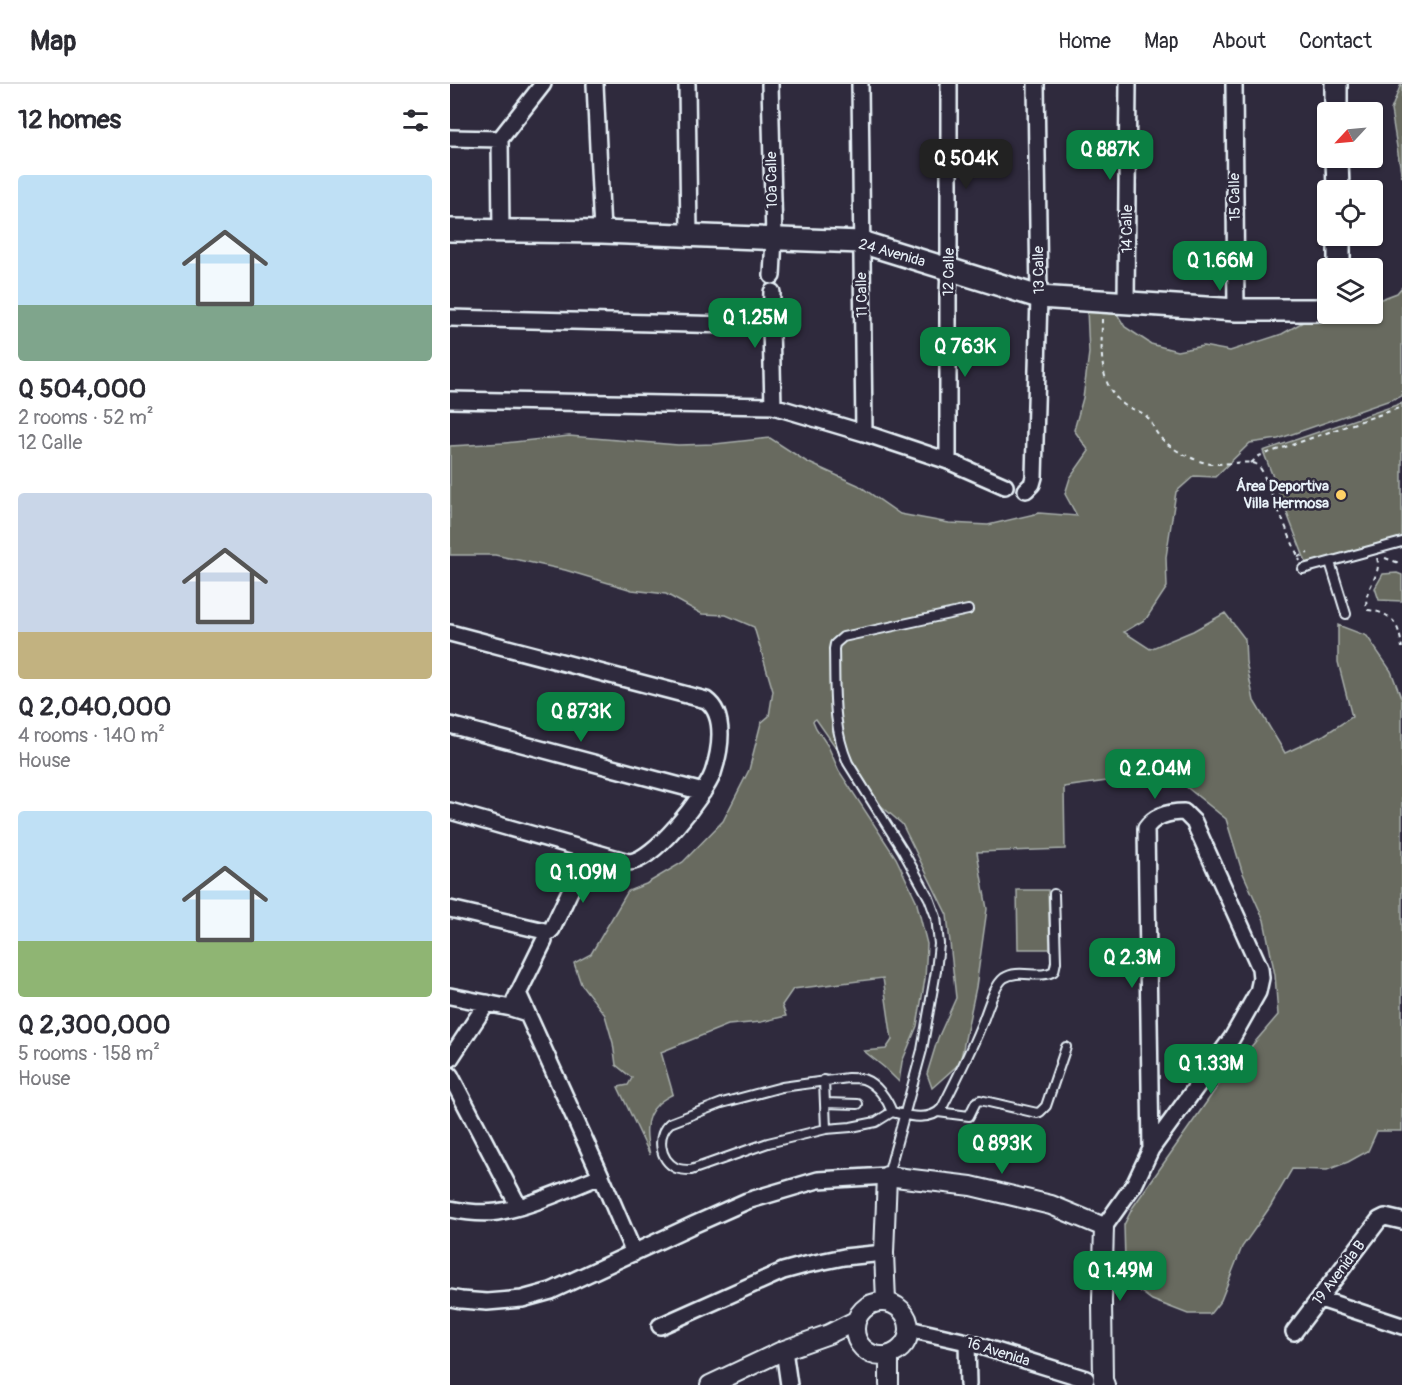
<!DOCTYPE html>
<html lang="en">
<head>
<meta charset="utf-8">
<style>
	:root { --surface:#fff; --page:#f2f2f3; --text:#2b2b33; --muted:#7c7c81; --line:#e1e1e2; --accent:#0b8043 }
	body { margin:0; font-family:Pangolin,sans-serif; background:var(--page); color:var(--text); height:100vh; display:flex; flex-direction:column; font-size:22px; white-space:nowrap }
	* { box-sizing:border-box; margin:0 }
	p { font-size:20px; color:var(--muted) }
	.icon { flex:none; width:33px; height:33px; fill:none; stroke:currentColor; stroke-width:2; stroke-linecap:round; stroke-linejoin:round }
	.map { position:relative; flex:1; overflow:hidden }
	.side { display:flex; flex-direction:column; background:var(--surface); width:450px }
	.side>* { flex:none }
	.needle { width:39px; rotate:244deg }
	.tools { position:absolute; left:867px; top:18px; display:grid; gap:12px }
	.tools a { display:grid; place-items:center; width:66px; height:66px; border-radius:6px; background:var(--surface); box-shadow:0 2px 4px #0004; font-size:30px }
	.price { position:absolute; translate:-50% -51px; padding:0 14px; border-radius:12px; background:var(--accent); color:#fff; font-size:20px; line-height:39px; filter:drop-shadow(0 2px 3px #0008) }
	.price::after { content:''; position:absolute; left:50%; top:36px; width:18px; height:14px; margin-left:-9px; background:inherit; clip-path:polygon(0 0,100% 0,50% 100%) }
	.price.current { background:#222; color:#fff }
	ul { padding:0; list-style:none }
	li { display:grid; align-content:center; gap:12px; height:318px; padding:0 18px }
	li span { display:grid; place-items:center; height:186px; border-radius:6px; color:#555 }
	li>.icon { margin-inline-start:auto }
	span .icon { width:108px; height:108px; fill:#fffc; stroke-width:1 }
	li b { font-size:26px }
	h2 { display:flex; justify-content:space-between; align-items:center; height:72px; padding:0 18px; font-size:26px }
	header { display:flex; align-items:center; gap:36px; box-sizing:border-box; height:84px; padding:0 30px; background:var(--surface); border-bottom:2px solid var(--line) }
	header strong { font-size:28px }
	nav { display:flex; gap:33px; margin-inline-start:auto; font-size:21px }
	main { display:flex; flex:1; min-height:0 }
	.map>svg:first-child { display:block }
</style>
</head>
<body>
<header>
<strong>Map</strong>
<nav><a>Home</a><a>Map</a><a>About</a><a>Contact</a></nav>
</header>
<main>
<section class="side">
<h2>12 homes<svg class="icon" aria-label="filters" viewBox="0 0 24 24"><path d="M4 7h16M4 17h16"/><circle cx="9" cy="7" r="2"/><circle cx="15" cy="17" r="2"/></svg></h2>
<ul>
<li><span style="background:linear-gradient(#bfe0f5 70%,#7fa58c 0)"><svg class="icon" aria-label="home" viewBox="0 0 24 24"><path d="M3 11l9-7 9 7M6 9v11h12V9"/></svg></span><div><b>Q 504,000</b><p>2 rooms · 52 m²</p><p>12 Calle</p></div></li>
<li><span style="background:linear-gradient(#c9d6e8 75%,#c2b280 0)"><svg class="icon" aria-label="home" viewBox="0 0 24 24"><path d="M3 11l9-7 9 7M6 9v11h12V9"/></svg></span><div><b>Q 2,040,000</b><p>4 rooms · 140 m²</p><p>House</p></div></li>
<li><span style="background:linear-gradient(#bfe0f5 70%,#8fb573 0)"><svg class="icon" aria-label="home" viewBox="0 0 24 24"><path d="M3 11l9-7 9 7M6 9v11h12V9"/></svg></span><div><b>Q 2,300,000</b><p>5 rooms · 158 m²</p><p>House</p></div></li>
</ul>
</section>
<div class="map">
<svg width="952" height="1301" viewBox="0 0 952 1301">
	<rect width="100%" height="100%" fill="#2f2a3d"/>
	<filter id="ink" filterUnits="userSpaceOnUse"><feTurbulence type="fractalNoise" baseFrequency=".0167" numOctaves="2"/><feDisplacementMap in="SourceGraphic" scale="12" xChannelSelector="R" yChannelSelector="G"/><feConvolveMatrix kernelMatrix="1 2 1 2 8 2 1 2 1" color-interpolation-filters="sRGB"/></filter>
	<g filter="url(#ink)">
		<path fill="#676b5e" stroke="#a8aeab" stroke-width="1.5" d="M951 0H952V94L941 26Z
			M952 203V312L828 355 800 359 765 393 744 392 726 408 716 473 717 503 696 535 674 548 700 565 743 547 775 529 795 555 796 578 804 617 835 669 874 651 902 633 888 578V541L917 552 941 587 952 616V1047H927L918 1067 898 1078 877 1086 842 1085 820 1123 792 1163 771 1216 760 1230H738L702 1216 683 1202 675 1177 674 1141 683 1123 770 999 828 931 825 891 814 836 792 787 776 735 729 697H657L614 703 615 765 527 768 537 825 526 903 510 979 482 1004 477 990 488 954 506 914 497 831 452 740 414 707 394 681 387 665 366 635 363 637 366 644 378 662 389 687 446 774 466 816 477 860 475 895 467 942 452 978 449 998 435 984 414 967 436 965 442 956 433 894 343 905 332 921 336 932 311 938 278 941 211 968 223 1010C218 1013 211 1016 207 1021 193 1034 196 1054 200 1071L168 1003 178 1001 182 994 166 981 163 959 155 931 131 900 124 879 141 870 178 807 196 800 233 778 273 737 299 686 311 639 319 632 323 607 304 543 276 531 252 530 216 510 182 506 115 486 45 471H0V362L55 359 119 352 228 361 265 360 320 354 357 378 408 401 450 430 499 439 538 441 589 429 627 432 615 410 620 394 639 367 624 346 633 314 639 269 637 225H664L675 243 701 260 727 267 753 262 780 267 832 250 853 238 877 229 922 230 923 218 947 209Z
			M952 319V455L857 481 813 367Z
			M947 489 952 491V517L929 516 925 504 933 490Z
			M567 806H598L600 865H568Z"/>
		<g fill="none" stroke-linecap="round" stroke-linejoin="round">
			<g stroke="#e8f1f8" stroke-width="12">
				<path id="service" d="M880 478 896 530
					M853 485 952 458
					M398 994C403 994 408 994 413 995 427 1000 437 1015 442 1028L426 1038 401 1043 376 1045 318 1059 241 1086C236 1086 231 1086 226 1084 209 1075 206 1051 220 1039L272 1019 332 1003Z
					M374 996 376 1045
					M375 1019 408 1020
					M442 1028C458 1032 480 1038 492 1024 505 998 519 971 530 944 536 932 543 902 554 894 569 884 589 896 604 887L606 878 604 810
					M488 1028 519 1032 526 1018 530 1016 587 1029 590 1028 596 1022 616 963
					M438 1091 472 966 486 887 489 860 486 833 479 814 453 767 398 679C382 643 385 603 384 565L385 560 393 553 518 526"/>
			</g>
			<g stroke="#e8f1f8" stroke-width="20">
				<path id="minor" d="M145 0 152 148
					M237 0 239 151
					M320 0 324 154 322 192
					M410 0 414 349
					M784 0 786 226
					M0 54 50 55
					M51 147 50 55 93 0
					M322 208 321 242 323 322
					M676 218 678 0
					M0 234 321 242
					M0 316 323 322 414 349 498 377 555 402
					M498 377V210L499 185V0
					M576 406 582 400 584 393 589 213 586 0
					M0 549 256 616C277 631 270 668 263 689 255 711 203 778 179 778L0 727
					M0 641 253 708
					M0 825 99 848 102 845 139 767
					M68 909 151 1092 184 1169
					M0 912 61 924 77 929
					M65 916 94 857
					M0 975 37 919
					M0 991 69 1123
					M0 1125C15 1128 32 1130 47 1128 80 1123 119 1104 151 1092
					M654 1143 685 1099 701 1065 782 954 808 908 811 894 810 884 744 738 734 728C719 728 705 731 696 744L701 1065
					M0 1214 11 1216 37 1218 72 1215 101 1207 243 1141 297 1117 368 1096 437 1092
					M870 1215 952 1242
					M210 1242 333 1187 355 1181 394 1173 434 1169
					M459 1245 517 1258 636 1295
					M844 1248 929 1136 935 1133 952 1137
					M517 1258 518 1301
					M334 1266 339 1301"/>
			</g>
			<g stroke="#e8f1f8" stroke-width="22">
				<path id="tertiary" d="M436 1217 434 1169 437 1092 521 1102 601 1121 654 1143 652 1217 653 1296 655 1301
					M405 1245a27 27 0 1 1 54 0a27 27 0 1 1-54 0Z
					M439 1271V1301
					M260 1301 334 1266 379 1250 405 1237"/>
			</g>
			<g stroke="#e8f1f8" stroke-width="26">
				<path id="secondary" d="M886 0V28
					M887 74 888 106
					M0 146 152 148 411 158 589 213 786 226H868L878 222
					M889 152V184"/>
			</g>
			<path stroke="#e8f1f8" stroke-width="2" stroke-dasharray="4.5 4.5" stroke-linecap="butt" d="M652 235C652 264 647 300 673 320 680 326 691 326 697 333 702 338 704 346 709 352 720 365 744 377 761 380 771 381 800 376 806 380 809 382 810 384 812 387L850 477
				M801 379 809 372 952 323
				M848 473 858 469
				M927 474C933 493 910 507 918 526 943 529 949 540 952 564
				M935 474 952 480"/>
			<use href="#service" stroke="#2f2a3d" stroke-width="8"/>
			<use href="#minor" stroke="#2f2a3d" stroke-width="15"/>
			<use href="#tertiary" stroke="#2f2a3d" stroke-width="18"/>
			<use href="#secondary" stroke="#2f2a3d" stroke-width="21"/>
		</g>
	</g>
	<circle fill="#ffd166" stroke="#2f2a3d" stroke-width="2" cx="891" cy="411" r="6"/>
	<g text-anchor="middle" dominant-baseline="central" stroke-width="5" stroke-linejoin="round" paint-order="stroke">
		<g font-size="15" fill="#e8f1f8" stroke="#2f2a3d">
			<text transform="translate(322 96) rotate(-91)">10a Calle</text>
			<text transform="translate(785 113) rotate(-91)">15 Calle</text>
			<text transform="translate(677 145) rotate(-90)">14 Calle</text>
			<text transform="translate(442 169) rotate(16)">24 Avenida</text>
			<text transform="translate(589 186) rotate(-91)">13 Calle</text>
			<text transform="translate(499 188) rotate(-89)">12 Calle</text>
			<text transform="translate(412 211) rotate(-91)">11 Calle</text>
			<text transform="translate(889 1189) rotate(-53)">19 Avenida B</text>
			<text transform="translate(548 1268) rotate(17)">16 Avenida</text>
		</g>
		<g font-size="15" font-weight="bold" fill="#e8f1f8" stroke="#2f2a3d" text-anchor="end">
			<text x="879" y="402">Área Deportiva<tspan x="879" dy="17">Villa Hermosa</tspan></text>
		</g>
	</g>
</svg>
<div class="tools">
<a><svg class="needle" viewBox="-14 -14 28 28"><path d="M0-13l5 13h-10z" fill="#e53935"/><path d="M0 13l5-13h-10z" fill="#7c7c81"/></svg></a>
<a><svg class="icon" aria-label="locate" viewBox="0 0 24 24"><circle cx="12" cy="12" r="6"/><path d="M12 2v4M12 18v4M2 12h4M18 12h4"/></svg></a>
<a><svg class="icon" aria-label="layers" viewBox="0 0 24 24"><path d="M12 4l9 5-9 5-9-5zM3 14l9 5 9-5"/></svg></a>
</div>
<b class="price" style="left:660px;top:97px">Q 887K</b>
<b class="price current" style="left:516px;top:106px">Q 504K</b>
<b class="price" style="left:770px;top:208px">Q 1.66M</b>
<b class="price" style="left:305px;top:265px">Q 1.25M</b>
<b class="price" style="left:515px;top:294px">Q 763K</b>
<b class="price" style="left:131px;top:659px">Q 873K</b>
<b class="price" style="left:705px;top:716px">Q 2.04M</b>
<b class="price" style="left:133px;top:820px">Q 1.09M</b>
<b class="price" style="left:682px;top:905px">Q 2.3M</b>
<b class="price" style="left:761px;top:1011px">Q 1.33M</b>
<b class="price" style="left:552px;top:1091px">Q 893K</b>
<b class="price" style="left:670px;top:1218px">Q 1.49M</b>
</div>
</main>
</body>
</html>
